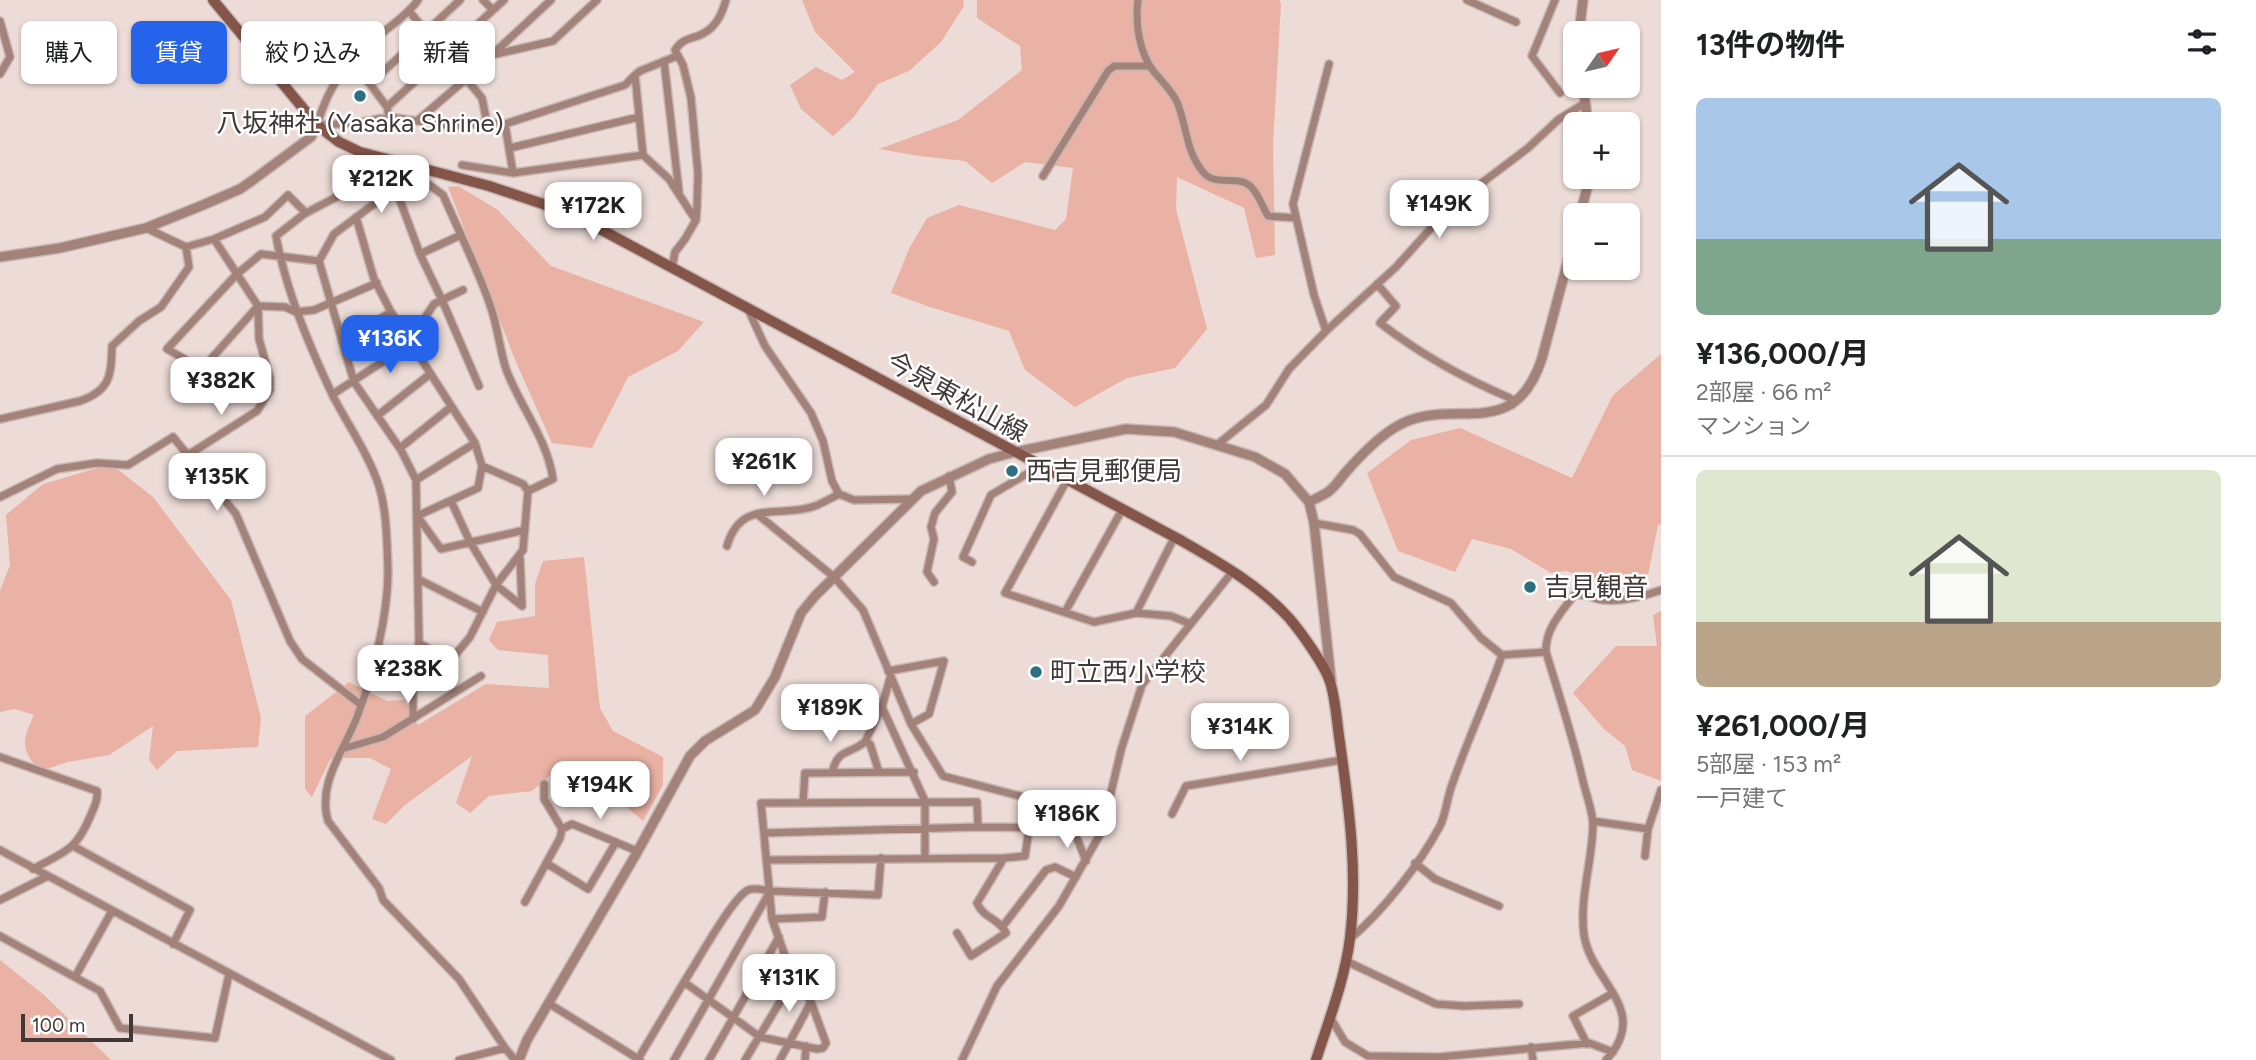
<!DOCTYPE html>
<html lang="ja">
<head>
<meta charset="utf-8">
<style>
	:root { --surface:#fff; --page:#f6f6f6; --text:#202124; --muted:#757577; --line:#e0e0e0; --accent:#2563eb }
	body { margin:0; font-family:Figtree,"Noto Sans JP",sans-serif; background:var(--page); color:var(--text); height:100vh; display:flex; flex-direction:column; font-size:26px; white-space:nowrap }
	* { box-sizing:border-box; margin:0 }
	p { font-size:23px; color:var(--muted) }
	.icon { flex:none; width:38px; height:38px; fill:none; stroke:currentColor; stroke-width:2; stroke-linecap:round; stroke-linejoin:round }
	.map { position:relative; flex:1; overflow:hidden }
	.sheet { display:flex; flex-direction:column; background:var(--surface); width:595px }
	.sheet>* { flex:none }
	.top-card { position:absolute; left:21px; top:21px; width:665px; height:63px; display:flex; gap:14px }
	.needle { width:46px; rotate:56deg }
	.controls { position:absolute; left:1563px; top:21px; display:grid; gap:14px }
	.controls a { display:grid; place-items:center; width:77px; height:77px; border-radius:10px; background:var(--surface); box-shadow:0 2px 5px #0004; font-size:35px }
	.scale { position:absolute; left:21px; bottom:18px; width:112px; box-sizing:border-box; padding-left:7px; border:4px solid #403937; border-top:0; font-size:19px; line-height:24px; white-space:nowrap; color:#403937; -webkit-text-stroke:5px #fff; paint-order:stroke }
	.price { position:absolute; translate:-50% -60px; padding:0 16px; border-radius:14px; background:#fff; color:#222; font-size:23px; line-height:46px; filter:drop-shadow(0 2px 4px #0008) }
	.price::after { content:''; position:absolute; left:50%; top:42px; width:21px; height:16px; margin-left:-10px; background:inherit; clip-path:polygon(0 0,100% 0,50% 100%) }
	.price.on { background:var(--accent); color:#fff }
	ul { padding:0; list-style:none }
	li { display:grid; align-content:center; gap:14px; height:371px; padding:0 35px }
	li+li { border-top:2px solid var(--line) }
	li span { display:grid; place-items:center; height:217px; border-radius:10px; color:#555 }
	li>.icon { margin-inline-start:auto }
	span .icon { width:126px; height:126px; fill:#fffc; stroke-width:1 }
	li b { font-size:30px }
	h2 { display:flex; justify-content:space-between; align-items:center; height:84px; padding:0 35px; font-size:30px }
	.pill { padding:0 24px; border-radius:10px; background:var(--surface); box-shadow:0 2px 5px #0004; font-size:24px; line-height:63px }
	.pill.on { background:var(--accent); color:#fff }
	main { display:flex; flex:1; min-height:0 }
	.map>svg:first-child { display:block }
</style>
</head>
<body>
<main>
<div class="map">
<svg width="1661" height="1060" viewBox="0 0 1661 1060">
	<rect width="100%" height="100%" fill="#ecdbd6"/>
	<path fill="#e9b2a4" d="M802 0H963L964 6 941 42 909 71 878 84 853 118 833 136 801 109 790 85 816 67 842 80 855 72 815 32Z
		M977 0H1279L1281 4 1273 144 1275 255 1256 258 1244 208 1177 177 1176 209 1207 329 1175 368 1127 378 1075 407 1025 370 1009 331 930 307 891 293 909 249 927 218 959 205 1055 230 1066 219 1073 168 1025 162 992 183 965 161 919 156 879 149 958 120 1022 70 1020 46 977 18Z
		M458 186 498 210 551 266 704 322 678 351 628 377 592 448 552 443 516 362 448 187Z
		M1661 354V524L1658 525 1648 575 1632 583 1604 584 1566 571 1551 573 1511 549 1472 539 1455 572 1398 551 1367 473 1411 440 1460 428 1572 478 1613 395Z
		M111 464 153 497 231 600 261 718 258 747 177 751 157 770 149 760 153 726 109 755 68 762 40 771C20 748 22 741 34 715L15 709 0 712V591L10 565 6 515 43 484Z
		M584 557 600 708 613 731 663 757V785L643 821 605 789 575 768 558 769 532 791 489 796 470 813 456 803 472 756 405 805 386 824 372 819 391 769 370 758H331L312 797 305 789V716L349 682 387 701 405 700 418 725 486 684 549 688 548 655 498 650 489 640 497 622 535 616V584L543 561Z
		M1661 611V781L1632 770 1625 746 1604 729 1573 693 1616 646H1657L1653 615Z
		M0 960 44 995 111 1060H0Z"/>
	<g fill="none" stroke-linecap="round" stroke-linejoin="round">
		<g stroke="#c6b7b3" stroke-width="10">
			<path id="minor" d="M483 0 493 10
				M1138 0C1135 23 1139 53 1154 72 1162 81 1172 91 1177 102 1187 125 1185 150 1203 172 1215 188 1240 173 1252 188 1259 195 1263 208 1268 216L1296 218
				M1467 0 1516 22
				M1555 0 1532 56 1560 93
				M409 11 482 98 487 123 453 126 389 117 357 123 317 125C331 77 350 61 386 30 397 21 410 12 418 0
				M0 21 10 57 0 74
				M328 46 370 84 387 107
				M492 55 553 41 597 0
				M677 56 640 71 635 75 643 155 669 179 695 219
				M664 61 679 192
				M370 84 460 0
				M389 117 387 107 504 0
				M417 121 466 79 551 0
				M487 123 505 124 625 85 635 75
				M510 148 639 117
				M462 165 513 173 505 124
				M513 173 643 155
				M1043 176 1108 71 1114 66H1150
				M427 183 443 195 461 235
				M356 217 374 279 391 312 475 443 482 466 478 488 417 516
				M186 247 214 239
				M420 254 461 235C472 260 484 285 492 311 498 330 500 350 506 369 520 407 547 438 553 479L528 491
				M319 261 354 382 401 450 416 480 419 643 450 661 470 637 496 585 523 550 528 491
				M672 268 675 252 685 239 696 220 697 207 698 174 691 98 683 65 675 50C684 36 693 40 704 33 717 26 722 13 726 0
				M1377 284 1396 306 1380 323C1420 354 1463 378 1510 398L1512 405
				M463 290 442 300 479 386
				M748 309 765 346 811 413 823 441 832 481 839 494 854 500 913 499
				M1326 331 1314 295 1293 204 1329 64
				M342 342 391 312
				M202 369 167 349 237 274 261 254 319 261 334 234 378 201 427 183 386 171 304 214 276 236C286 291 309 345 333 396 348 425 369 455 379 486 387 512 387 544 388 571 388 616 373 675 357 717 344 751 317 783 328 821L379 888 383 900 459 979 505 1048 515 1060
				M270 390 240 384 202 369 258 306 285 307 296 312 314 310 377 283
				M333 394 410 344 426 316 434 304 442 300 420 254 398 195
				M377 416 430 374
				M0 419 80 401C111 390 111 375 112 346L139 321 161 307 189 267 186 247 146 228
				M1218 444 1266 405 1289 369 1326 331 1396 267 1450 207 1528 148 1559 119 1585 103
				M400 448 451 407
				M188 455 257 411 270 390V378L259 339 258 306 214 239 265 217 288 195 306 213
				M482 466 523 484 528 491
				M416 480 475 443
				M1067 480 1005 593 1094 622 1136 613 1171 616 1191 624
				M0 497 57 469 97 463 128 465 173 437 236 514 290 641 302 659 361 705
				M451 501 470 542 496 585 522 606 520 558
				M757 514 834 577 863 610 911 724 943 776 1043 802 1073 828 1102 831
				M418 517 441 549 525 530
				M1314 523 1353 530 1360 534 1394 577 1451 603 1481 638 1502 655 1546 652
				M727 546C741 497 781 519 815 506 823 503 831 498 839 494
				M972 562 963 557 991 495 1040 466
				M418 579 483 612
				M934 582 927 572 934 539 931 527 935 513 952 492 949 476
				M1065 612 1122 510
				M1136 613 1174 538
				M888 671 944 661 929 714 911 724
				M882 707 925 801V857
				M413 719V686L419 641
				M342 749 383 737 481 676
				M0 757 97 791C98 801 94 807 90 817 75 852 65 851 33 869
				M879 772 870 744 865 742 882 707 890 678
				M832 773C838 748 847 756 865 742
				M803 802 805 773 914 772
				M1172 814 1186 786 1342 760
				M1593 821 1648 829 1661 790
				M562 829 572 824 637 851
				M764 833 978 827 1073 828 1086 861
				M73 846 190 910 173 944
				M0 850 391 1060
				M1645 856 1648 829
				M881 858 878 895 770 891C763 890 754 887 748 890 732 898 696 964 684 982L760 1037 817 1049 823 1048 826 1043 811 1002 789 967 772 919 761 803 977 802 978 827
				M767 860 1004 858
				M546 863 588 889 616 842
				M1415 863 1435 879 1499 906
				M0 900 48 876
				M525 902 560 838 562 829 544 799V784
				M772 919 822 917 825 892
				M1003 926 1046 870 1055 867 1076 877
				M957 933 971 956 1006 933C1000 919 983 918 977 903L1004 858 1025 856 1029 829
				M0 936 100 991 120 1028 215 1038 229 974
				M1350 939C1384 910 1419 865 1440 826 1446 814 1447 798 1452 785 1467 741 1487 699 1502 655
				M1346 961 1436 1004 1464 1006 1519 1004
				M75 977 112 911
				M548 1003 640 1060
				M1330 1017 1345 1042 1368 1056 1439 1057 1589 1043 1613 1052
				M1587 1044 1573 1016 1613 993
				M1531 1047 1533 1060
				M638 1059 684 982
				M459 1060 505 1048
				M674 1060 768 895
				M709 1060 779 937
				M745 1060 795 977
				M780 1060 811 1002
				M805 1060 806 1046
				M962 1060 997 986 1059 906 1102 831 1121 750 1142 685 1233 571
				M1606 1060C1652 1010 1591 982 1584 935 1579 898 1593 859 1593 823 1592 809 1586 794 1583 781 1573 737 1559 695 1546 652 1545 629 1561 613 1574 595 1585 593 1593 599 1603 600 1623 602 1642 597 1661 590"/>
		</g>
		<g stroke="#c6b7b3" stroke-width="12">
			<path id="tertiary" d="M1579 33 1583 0
				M1583 86 1588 124
				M1580 215 1590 177
				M0 257 60 248 146 228 203 205 240 189 253 180 311 137 317 125
				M1309 502C1315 499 1322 496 1328 492 1335 487 1340 479 1346 472 1360 456 1375 440 1394 428 1450 392 1513 448 1542 358L1575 234
				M519 1060 527 1040 635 856 690 756 705 741 755 710 775 677 801 613 815 596 921 491 989 459 1015 452 1126 429 1174 432 1255 457 1285 474 1309 502 1314 523 1331 680"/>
		</g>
		<g stroke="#c6b7b3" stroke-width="13">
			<path id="secondary" d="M213 0 317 125 339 142 360 152 489 186 543 204 598 228 1182 541C1220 563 1259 585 1289 618 1301 632 1327 668 1331 685 1336 703 1337 724 1340 743 1349 807 1358 873 1350 938 1345 979 1329 1020 1316 1060"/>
		</g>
		<use href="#minor" stroke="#a38279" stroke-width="7"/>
		<use href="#tertiary" stroke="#a38279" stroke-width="9"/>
		<use href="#secondary" stroke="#845549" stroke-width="10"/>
	</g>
	<g fill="#2c6f80" stroke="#fff" stroke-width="2.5">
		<circle cx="360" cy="96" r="7"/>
		<circle cx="1012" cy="471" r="7"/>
		<circle cx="1530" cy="587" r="7"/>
		<circle cx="1036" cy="672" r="7"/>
	</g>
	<g text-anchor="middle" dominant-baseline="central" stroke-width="5" stroke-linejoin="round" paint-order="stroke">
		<g font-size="26" fill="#403937" stroke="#fff" text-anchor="start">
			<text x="360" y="123" text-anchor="middle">八坂神社 (Yasaka Shrine)</text>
			<text x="1026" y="471">西吉見郵便局</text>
			<text x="1544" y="587">吉見観音</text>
			<text x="1050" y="672">町立西小学校</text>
		</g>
		<g font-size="26" fill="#403937" stroke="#fff">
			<text transform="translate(957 397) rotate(29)">今泉東松山線</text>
		</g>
	</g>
</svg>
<div class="controls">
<a><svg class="needle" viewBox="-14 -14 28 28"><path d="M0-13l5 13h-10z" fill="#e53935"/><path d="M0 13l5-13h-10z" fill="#757577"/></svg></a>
<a>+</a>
<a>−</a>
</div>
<div class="scale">100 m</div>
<b class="price" style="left:381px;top:215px">¥212K</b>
<b class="price" style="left:1439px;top:240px">¥149K</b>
<b class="price" style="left:593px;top:242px">¥172K</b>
<b class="price on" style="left:390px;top:375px">¥136K</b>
<b class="price" style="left:221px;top:417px">¥382K</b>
<b class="price" style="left:764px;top:498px">¥261K</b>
<b class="price" style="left:217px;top:513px">¥135K</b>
<b class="price" style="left:408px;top:705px">¥238K</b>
<b class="price" style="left:830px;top:744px">¥189K</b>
<b class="price" style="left:1240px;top:763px">¥314K</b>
<b class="price" style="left:600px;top:821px">¥194K</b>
<b class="price" style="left:1067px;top:850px">¥186K</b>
<b class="price" style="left:789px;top:1014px">¥131K</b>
<div class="top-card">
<a class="pill">購入</a>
<a class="pill on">賃貸</a>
<a class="pill">絞り込み</a>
<a class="pill">新着</a>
</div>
</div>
<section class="sheet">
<h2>13件の物件<svg class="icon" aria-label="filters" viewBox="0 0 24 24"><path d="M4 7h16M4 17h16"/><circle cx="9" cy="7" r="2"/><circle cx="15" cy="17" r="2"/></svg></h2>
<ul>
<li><span style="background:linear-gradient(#a9c7e8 65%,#7fa58c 0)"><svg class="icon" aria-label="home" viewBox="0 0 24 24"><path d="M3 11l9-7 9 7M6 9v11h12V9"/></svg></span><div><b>¥136,000/月</b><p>2部屋 · 66 m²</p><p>マンション</p></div></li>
<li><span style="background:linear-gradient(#dfe7d0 70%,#b9a48a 0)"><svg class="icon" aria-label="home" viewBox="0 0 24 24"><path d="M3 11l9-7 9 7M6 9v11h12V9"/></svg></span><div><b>¥261,000/月</b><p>5部屋 · 153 m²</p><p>一戸建て</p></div></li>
</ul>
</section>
</main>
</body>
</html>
